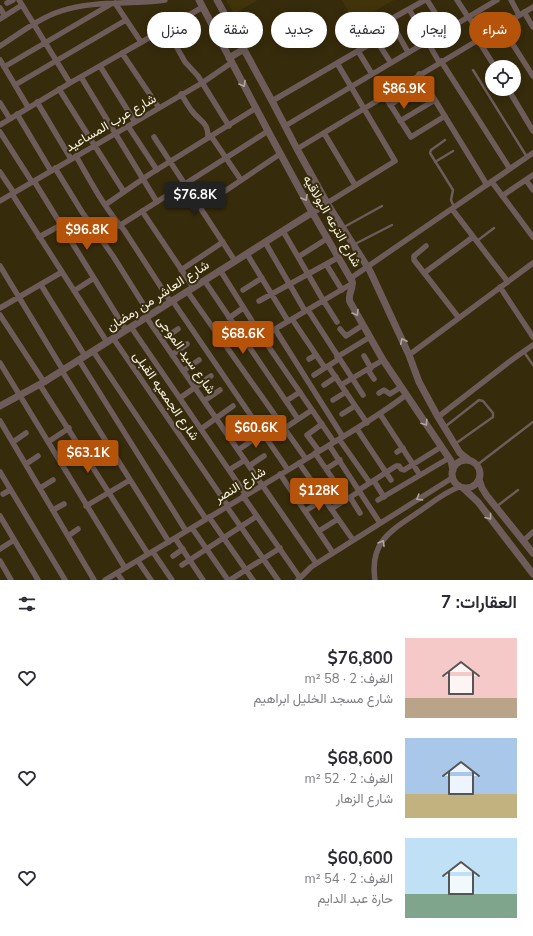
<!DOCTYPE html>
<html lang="ar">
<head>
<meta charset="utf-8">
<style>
	:root { --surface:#fff; --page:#f7f7f7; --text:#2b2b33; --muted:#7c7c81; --accent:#b45309 }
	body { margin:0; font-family:"Nunito Sans",Vazirmatn,sans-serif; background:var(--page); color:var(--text); direction:rtl; height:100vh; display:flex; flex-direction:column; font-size:15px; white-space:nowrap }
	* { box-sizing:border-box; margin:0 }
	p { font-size:13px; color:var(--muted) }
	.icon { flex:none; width:22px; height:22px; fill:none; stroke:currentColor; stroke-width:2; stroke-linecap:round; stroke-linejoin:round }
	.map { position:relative; height:580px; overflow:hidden; direction:ltr }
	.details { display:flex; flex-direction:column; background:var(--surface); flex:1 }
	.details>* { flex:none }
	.banner { position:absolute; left:12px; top:12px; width:509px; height:36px; direction:rtl; display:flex; gap:8px }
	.tools { position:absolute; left:485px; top:60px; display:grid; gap:8px }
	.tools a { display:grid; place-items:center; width:36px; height:36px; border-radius:50%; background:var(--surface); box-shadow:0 2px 10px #0003; font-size:20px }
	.price { position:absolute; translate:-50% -34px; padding:0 9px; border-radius:4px; background:var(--accent); color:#fff; font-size:13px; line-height:26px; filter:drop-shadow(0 1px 2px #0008) }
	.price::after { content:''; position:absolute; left:50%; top:24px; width:12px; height:9px; margin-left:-6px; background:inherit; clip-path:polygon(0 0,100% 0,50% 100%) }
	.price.current { background:#222; color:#fff }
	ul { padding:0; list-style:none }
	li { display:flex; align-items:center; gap:12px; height:100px; padding:0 16px }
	li span { display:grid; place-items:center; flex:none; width:112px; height:80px; border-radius:0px; color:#555 }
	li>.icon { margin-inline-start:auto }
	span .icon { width:48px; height:48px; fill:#fffc; stroke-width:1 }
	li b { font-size:17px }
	h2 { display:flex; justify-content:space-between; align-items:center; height:48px; padding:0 16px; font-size:17px }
	.tag { padding:0 14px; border-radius:18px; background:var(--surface); box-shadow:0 2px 10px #0003; font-size:14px; line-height:36px }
	.tag.current { background:var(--accent); color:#fff }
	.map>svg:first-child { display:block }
</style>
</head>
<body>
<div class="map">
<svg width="533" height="580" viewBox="0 0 533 580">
	<rect width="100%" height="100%" fill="#362b0b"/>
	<path fill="#41330a" d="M226 0H258L234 14Z
		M342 0H394L355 23Z"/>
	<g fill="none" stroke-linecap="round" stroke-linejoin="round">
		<path stroke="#6d5c5a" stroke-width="2.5" d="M473 70 527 157
			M445 140 431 150 430 153 453 190 451 200 454 207
			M435 162 453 151
			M344 227 382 206
			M477 241 494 228
			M355 244 392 225
			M524 352 533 365
			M446 426 479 400 483 401 493 413V417L455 444
			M477 465 533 422
			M496 507 518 490"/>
		<path stroke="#6d5c5a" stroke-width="5.5" d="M19 0 70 83
			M427 0 446 30
			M457 0 468 17
			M511 0 519 15
			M7 3 13 0
			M115 3 141 42
			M0 8 5 16
			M409 9 439 62
			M524 12 533 27
			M469 17 481 37
			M0 19 22 5
			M501 26 533 76
			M166 28 185 62 198 76 229 126
			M395 29 408 52
			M376 40 391 63
			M478 40 495 67
			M0 46C19 34 39 18 61 11 95 0 131 5 165 0
			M358 51 372 74
			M122 53 159 108
			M0 60 28 107
			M441 61 510 169
			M100 66 135 122
			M4 67 111 4
			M419 74 487 185
			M81 77 157 202
			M15 85 126 20
			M59 89 124 192
			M508 89 533 131
			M181 94C185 100 188 106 192 111 201 123 208 121 208 138
			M384 95 411 137 445 116
			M272 101 394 30 396 28 392 21 393 18 425 0
			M37 102 71 159
			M0 103 10 119
			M390 105 425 83
			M17 114 51 171
			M400 121 435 100
			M0 125 70 83 203 7
			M128 126 157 170
			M285 126 497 0
			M0 132 32 182
			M324 133 355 185
			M211 136 241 180
			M154 137 235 261
			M297 149 533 7
			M76 156C91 182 105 209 124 230L170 301
			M55 168 82 212 113 256 150 315
			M0 172 14 193
			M526 180 533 190
			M34 181 126 330
			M492 182 533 237
			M12 194 107 342
			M502 196 533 175
			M0 201 202 83 231 63
			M327 203 395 161 337 63
			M105 205 150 174 256 108
			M200 208 280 154
			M452 209 508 282
			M142 211 193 287
			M119 226 268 131
			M283 231 323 300 337 322
			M39 237 61 225
			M265 242 305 311
			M426 246 414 256V260L459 318
			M247 254 288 321
			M298 257 328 238
			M326 264 342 290
			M0 266 63 370
			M181 270 223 242
			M220 270 262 337 334 442
			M424 273 473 237
			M351 278 533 153
			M204 280 298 419
			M41 285 85 356
			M500 287 533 337
			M243 290 262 278
			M74 291 94 278
			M187 291 306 459
			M172 300 288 470
			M259 301 339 257
			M0 308 62 272
			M308 310 363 395
			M0 315 44 382
			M146 317 316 563
			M229 318 243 308
			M292 319 325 368
			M131 327 246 495
			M275 329 343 437
			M340 329 346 336 363 325
			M113 338 228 506
			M162 340 178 329
			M248 345 353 283
			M93 351 206 519
			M172 355 187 344
			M409 355 533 263
			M364 356 371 368
			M337 357 370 337
			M309 359 316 355
			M79 360 186 531
			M0 363 125 568
			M328 366 367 423
			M368 370 374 379
			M62 371 169 542
			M183 371 199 360
			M314 375 339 359
			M40 385 148 554
			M324 385 336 377
			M341 385 383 360
			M379 393 384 390 390 394 401 387
			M180 398 211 376
			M333 400 346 392
			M204 401 220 390
			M286 401 300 392
			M342 414 355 406
			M380 414 420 475
			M438 417 513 359 533 345
			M0 421 94 580
			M285 428 312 410
			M201 429 233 406
			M357 429 391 480
			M226 433 242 423
			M339 439 370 483
			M13 442 26 433
			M48 442 69 428
			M329 445 380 523
			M238 450 263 433
			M319 451 307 435 322 424
			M397 452 403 448
			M315 453 339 488
			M299 463 353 540
			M26 464 38 456
			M249 466 264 456
			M326 469 340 460
			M229 470 245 460
			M0 472 65 580
			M280 474 333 553
			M374 481 384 497
			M40 488 53 480
			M359 490 396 466H399L401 469 404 470 441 447
			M3 494 10 490
			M243 496 300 578
			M350 497 360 513
			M378 500 449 458
			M86 506 130 480
			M227 507 278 580
			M331 509 360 491
			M53 510 64 504
			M305 511 324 499
			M0 516 38 580
			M209 517 253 580
			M192 528 228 580
			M319 531 338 519
			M68 536 78 529
			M175 538 203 580
			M523 541 533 532
			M0 549 14 540
			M153 552 172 580
			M173 556 183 549
			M0 561 11 580
			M138 561 151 580
			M182 565 257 516
			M117 573 122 580
			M105 580C166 544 227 507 288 470 328 445 368 424 406 395
			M230 580 280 548
			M298 580 311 567 452 478
			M375 580C369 541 392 530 420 511 433 502 445 492 459 487"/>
		<path stroke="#6d5c5a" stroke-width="7" d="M199 0 268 131 312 212 352 281C354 289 347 294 350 302L383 360 451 461 453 470
			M217 0 272 101 297 149 327 203 370 271 409 355 419 382 438 417 460 453 469 460
			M229 58 244 49
			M0 406 44 382 327 203
			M452 474a14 14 0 1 1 28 0a14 14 0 1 1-28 0Z
			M479 479 482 488 487 496 533 553
			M463 488 478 502 533 574"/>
	</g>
	<defs><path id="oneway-chevron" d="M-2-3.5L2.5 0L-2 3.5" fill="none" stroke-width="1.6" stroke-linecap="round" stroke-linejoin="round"/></defs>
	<g stroke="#b3a79d">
		<use href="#oneway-chevron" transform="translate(243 84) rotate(61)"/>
		<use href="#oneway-chevron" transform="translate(305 198) rotate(61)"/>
		<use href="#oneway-chevron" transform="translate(356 313) rotate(59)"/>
		<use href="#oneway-chevron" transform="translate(403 341) rotate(-115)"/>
		<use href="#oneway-chevron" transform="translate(425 423) rotate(56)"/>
		<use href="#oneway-chevron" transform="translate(419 498) rotate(148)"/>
		<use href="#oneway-chevron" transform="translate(489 517) rotate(52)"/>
		<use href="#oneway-chevron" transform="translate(382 543) rotate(-60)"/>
	</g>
	<g text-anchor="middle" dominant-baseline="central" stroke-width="4" stroke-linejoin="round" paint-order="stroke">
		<g font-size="13" fill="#f9f2e0" stroke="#362b0b">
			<text transform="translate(111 123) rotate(-30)">شارع عرب المساعيد</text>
			<text transform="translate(332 221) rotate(60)">شارع الترعه البولاقيه</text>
			<text transform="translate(158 296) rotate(-33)">شارع العاشر من رمضان</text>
			<text transform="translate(186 355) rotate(55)">شارع سيد الموجى</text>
			<text transform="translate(166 396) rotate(55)">شارع الجمعيه القبلى</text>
			<text transform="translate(240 485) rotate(-31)">شارع النصر</text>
		</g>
	</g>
</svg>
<div class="tools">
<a><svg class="icon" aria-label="locate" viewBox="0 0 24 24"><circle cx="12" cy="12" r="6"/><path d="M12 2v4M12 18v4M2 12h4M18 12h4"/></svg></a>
</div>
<b class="price" style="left:404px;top:110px">$86.9K</b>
<b class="price current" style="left:195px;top:216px">$76.8K</b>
<b class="price" style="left:87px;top:251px">$96.8K</b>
<b class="price" style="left:243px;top:355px">$68.6K</b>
<b class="price" style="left:256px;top:449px">$60.6K</b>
<b class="price" style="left:88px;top:474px">$63.1K</b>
<b class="price" style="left:319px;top:512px">$128K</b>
<div class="banner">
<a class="tag current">شراء</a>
<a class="tag">إيجار</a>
<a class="tag">تصفية</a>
<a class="tag">جديد</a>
<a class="tag">شقة</a>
<a class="tag">منزل</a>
</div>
</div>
<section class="details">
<h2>العقارات: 7<svg class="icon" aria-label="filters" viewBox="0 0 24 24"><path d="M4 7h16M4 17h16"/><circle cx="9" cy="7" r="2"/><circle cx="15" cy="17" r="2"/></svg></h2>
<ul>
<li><span style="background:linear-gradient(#f6c9c9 75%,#b9a48a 0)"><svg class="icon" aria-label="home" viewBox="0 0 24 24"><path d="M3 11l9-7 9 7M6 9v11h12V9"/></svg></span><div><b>$76,800</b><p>الغرف: 2 · 58 m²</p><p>شارع مسجد الخليل ابراهيم</p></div><svg class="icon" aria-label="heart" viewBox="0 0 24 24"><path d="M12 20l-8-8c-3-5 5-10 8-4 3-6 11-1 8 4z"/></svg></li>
<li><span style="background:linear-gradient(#a9c7e8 70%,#c2b280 0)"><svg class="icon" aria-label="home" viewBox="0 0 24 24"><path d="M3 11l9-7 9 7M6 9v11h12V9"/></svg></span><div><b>$68,600</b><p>الغرف: 2 · 52 m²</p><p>شارع الزهار</p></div><svg class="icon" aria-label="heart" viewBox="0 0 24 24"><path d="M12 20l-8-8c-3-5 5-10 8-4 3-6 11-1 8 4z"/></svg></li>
<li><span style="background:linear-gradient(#bfe0f5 70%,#7fa58c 0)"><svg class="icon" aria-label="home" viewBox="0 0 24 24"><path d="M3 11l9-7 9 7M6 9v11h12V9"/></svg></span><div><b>$60,600</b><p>الغرف: 2 · 54 m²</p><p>حارة عبد الدايم</p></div><svg class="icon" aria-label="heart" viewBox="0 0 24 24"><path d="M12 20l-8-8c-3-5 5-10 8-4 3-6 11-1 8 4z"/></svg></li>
</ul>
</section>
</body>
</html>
